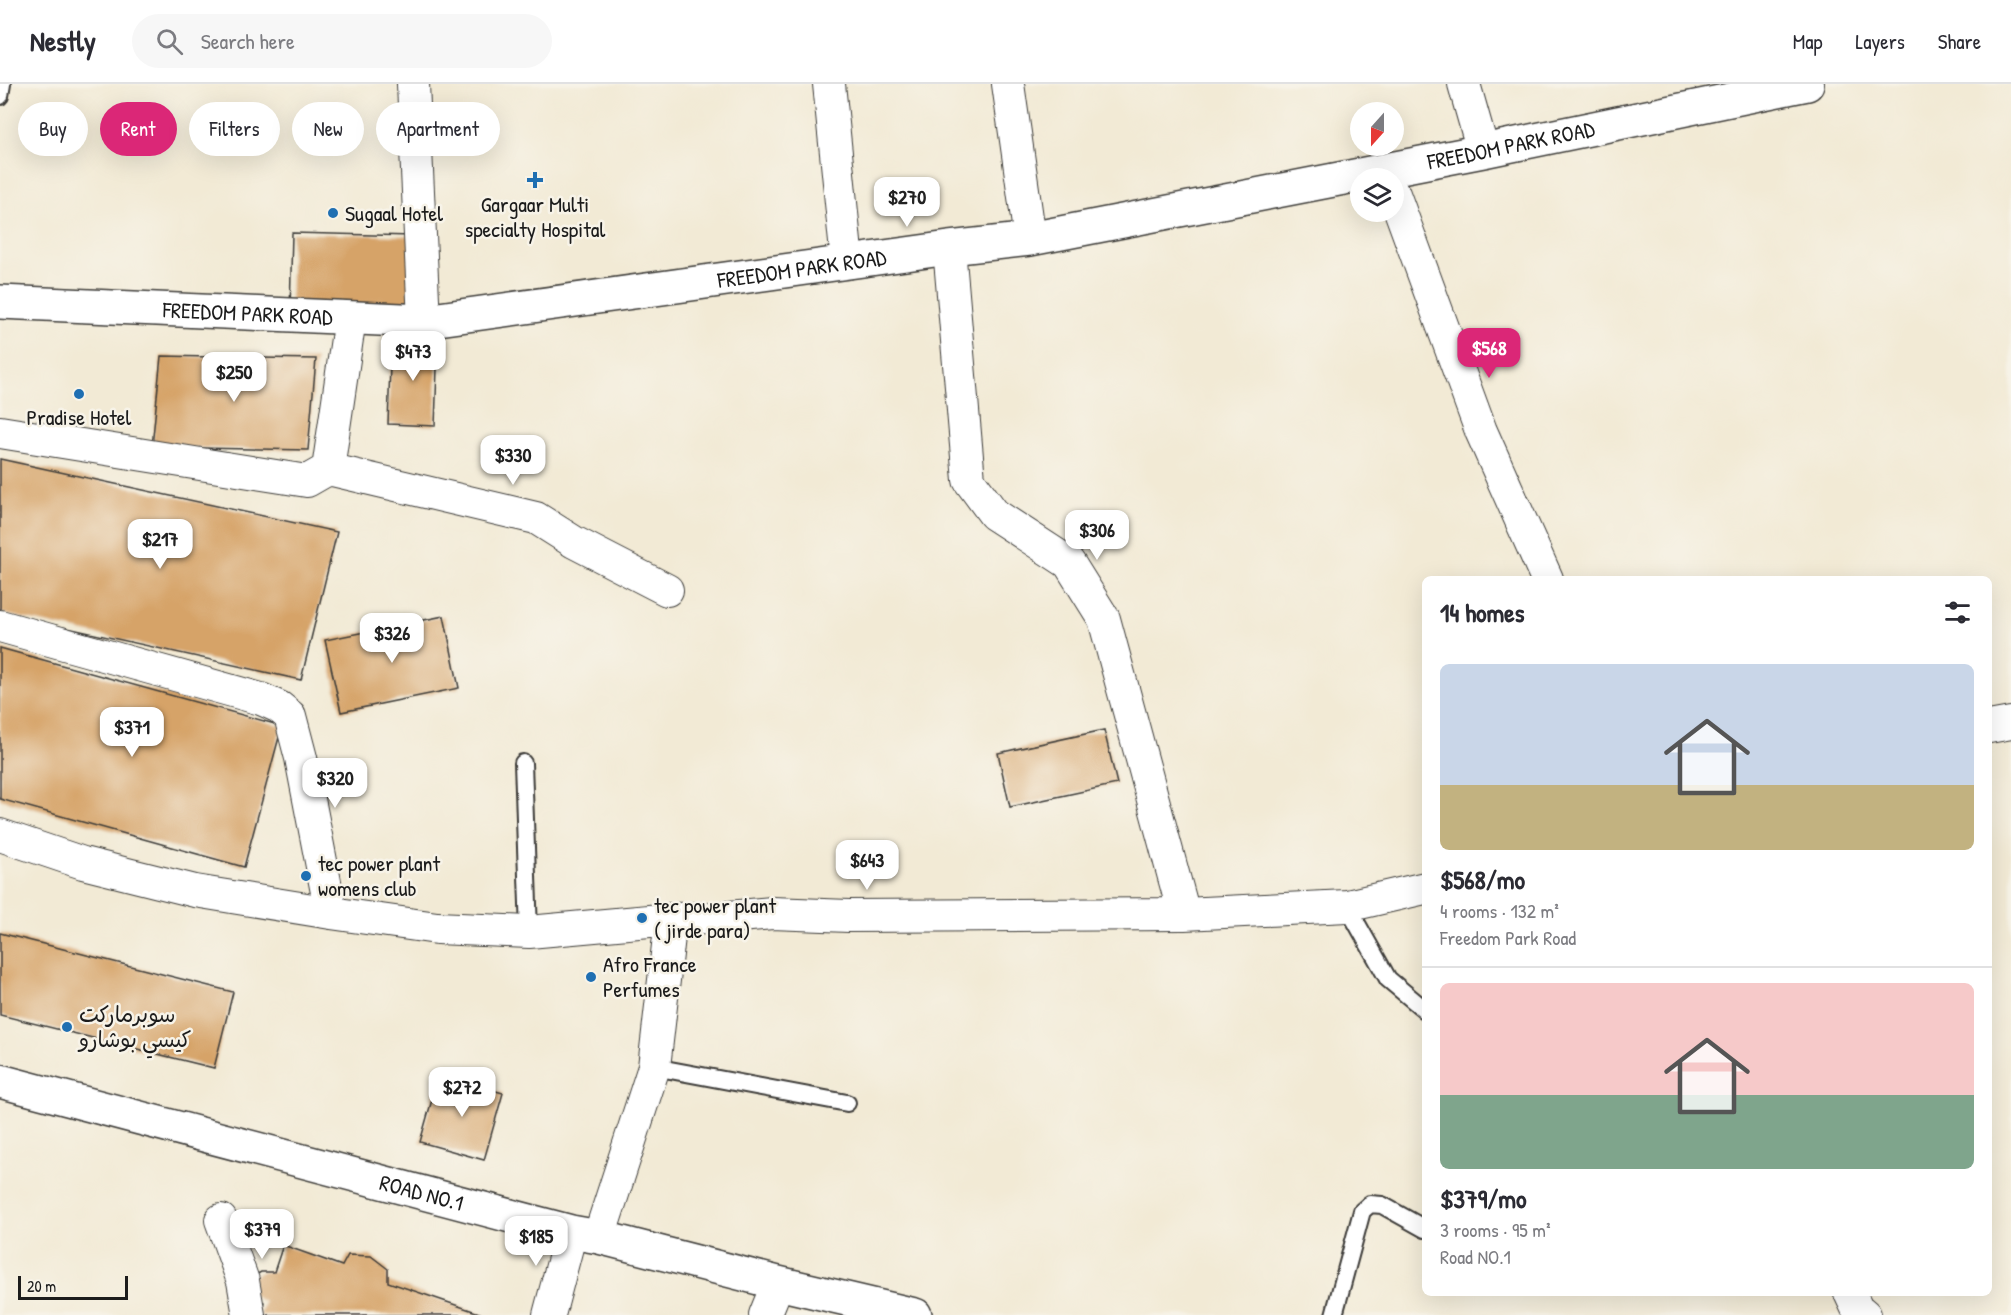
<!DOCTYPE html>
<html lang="en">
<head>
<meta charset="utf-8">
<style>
	:root { --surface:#fff; --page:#f7f7f7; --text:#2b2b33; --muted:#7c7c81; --line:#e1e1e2; --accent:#db2777 }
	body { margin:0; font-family:"Patrick Hand","Playpen Sans Arabic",sans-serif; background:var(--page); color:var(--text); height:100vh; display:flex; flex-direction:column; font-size:22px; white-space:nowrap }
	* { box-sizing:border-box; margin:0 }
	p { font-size:20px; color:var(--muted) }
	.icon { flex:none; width:33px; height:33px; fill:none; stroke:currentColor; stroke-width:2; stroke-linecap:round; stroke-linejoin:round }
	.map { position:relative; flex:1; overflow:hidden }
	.details { position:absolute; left:1422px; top:492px; width:570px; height:720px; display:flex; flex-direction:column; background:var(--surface); border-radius:9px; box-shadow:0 6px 24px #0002 }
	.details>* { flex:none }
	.banner { position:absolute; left:18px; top:18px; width:570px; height:54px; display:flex; gap:12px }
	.needle { width:39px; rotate:201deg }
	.tools { position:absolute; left:1350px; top:18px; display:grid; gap:12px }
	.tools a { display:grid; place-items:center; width:54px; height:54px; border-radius:50%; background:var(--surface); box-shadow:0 6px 24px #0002; font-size:30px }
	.scale { position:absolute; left:18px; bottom:15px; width:110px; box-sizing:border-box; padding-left:6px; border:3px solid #1c1c1c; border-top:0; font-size:16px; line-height:21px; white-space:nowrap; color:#1c1c1c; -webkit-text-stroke:4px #f7f3e8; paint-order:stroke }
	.price { position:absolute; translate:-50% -51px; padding:0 14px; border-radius:12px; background:#fff; color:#222; font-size:20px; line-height:39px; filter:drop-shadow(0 2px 3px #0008) }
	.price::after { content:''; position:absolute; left:50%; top:36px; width:18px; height:14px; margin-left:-9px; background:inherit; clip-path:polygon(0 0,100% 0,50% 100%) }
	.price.current { background:var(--accent); color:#fff }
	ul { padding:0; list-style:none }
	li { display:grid; align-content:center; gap:12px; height:318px; padding:0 18px }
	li+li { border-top:2px solid var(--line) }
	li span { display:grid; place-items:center; height:186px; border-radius:9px; color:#555 }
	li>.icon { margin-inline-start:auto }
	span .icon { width:108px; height:108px; fill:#fffc; stroke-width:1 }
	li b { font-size:26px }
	h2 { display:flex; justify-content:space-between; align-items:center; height:72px; padding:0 18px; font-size:26px }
	.chip { padding:0 21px; border-radius:27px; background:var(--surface); box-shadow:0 6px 24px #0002; font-size:21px; line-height:54px }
	.chip.current { background:var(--accent); color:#fff }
	header { display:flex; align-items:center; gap:36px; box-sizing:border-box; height:84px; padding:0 30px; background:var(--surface); border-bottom:2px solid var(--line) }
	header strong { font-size:28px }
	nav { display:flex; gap:33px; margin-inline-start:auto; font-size:21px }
	.search { width:420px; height:54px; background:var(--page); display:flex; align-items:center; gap:15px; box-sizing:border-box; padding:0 21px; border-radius:33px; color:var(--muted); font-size:22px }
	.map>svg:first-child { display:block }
</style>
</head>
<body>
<header>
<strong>Nestly</strong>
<div class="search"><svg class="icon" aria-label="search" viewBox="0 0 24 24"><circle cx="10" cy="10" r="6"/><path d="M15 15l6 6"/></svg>Search here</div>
<nav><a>Map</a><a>Layers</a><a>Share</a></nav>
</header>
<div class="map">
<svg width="2011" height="1231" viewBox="0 0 2011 1231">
	<rect width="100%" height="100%" fill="#f7f3e8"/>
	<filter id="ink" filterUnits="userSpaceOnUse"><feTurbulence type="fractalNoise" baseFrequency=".0167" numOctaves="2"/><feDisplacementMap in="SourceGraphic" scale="12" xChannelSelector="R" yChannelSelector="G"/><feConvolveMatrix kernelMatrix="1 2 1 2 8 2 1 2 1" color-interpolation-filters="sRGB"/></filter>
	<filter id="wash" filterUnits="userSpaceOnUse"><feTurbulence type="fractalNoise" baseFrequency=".008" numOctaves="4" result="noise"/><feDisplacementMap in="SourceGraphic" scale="24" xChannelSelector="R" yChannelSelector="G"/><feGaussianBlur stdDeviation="1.35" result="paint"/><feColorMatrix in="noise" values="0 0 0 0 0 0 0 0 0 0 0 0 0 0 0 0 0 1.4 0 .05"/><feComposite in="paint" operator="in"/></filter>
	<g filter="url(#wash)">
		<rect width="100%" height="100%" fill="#f2ead5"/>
		<g id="blocks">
			<path fill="#d6a368" d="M292 149 413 152 412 231 290 228Z
				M391 253 438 255 435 342 388 340Z
				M161 272 316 275 308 366 152 363Z
				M0 375 337 448 301 596 0 529Z
				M444 532 459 604 341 628 325 556Z
				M0 564 282 642 244 783 0 715Z
				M1104 646 1117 700 1010 723 998 669Z
				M0 849 233 908 214 984 0 931Z
				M439 991 503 1009 484 1076 420 1058Z
				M283 1161 342 1182 348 1171 371 1172 388 1185V1198L485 1231H260L264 1218 252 1211V1193L261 1188H274Z"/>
		</g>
	</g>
	<g filter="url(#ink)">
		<use href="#blocks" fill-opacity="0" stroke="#3c3b38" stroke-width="1.5"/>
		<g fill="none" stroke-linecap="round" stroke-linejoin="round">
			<g stroke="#3c3b38" stroke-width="20">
				<path id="service" d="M0 12 2 0
					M523 679 529 848
					M1347 822 1388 895 1425 926
					M654 983 847 1019
					M1334 1231 1362 1127 1370 1120 1382 1121 1425 1145"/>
			</g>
			<g stroke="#3c3b38" stroke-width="34">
				<path id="minor" d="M413 0 424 237
					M829 0 847 178
					M1008 0 1030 155
					M1464 0 1483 67
					M1394 110 1481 347 1547 495
					M949 164 969 396 994 430 1069 479 1104 535 1184 830
					M0 348 307 397 328 385 350 234
					M328 385 536 434 574 458 667 506
					M0 542 261 615 279 623 290 632 301 674 331 829
					M1989 643 2011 639
					M0 751 83 779 195 807 331 829 437 844 529 848 671 835
					M221 1136 243 1197 249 1231
					M599 1153 654 983 671 835 718 834 772 829 849 832 1184 830 1347 822 1425 804
					M1850 1209 1857 1224 1865 1231
					M549 1231 571 1148
					M765 1231 778 1199"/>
			</g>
			<g stroke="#3c3b38" stroke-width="36">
				<g id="tertiary">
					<path id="s1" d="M0 218 424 237 949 164 1030 155 1483 67 1807 0"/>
				</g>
			</g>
			<g stroke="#3c3b38" stroke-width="36">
				<g id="trunk">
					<path id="s2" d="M0 997 571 1148 599 1153 778 1199 915 1231"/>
				</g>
			</g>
			<use href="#service" stroke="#fff" stroke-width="16"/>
			<use href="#minor" stroke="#fff" stroke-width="32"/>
			<use href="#tertiary" stroke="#fff" stroke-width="33"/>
			<use href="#trunk" stroke="#fff" stroke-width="33"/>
		</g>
	</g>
	<g fill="#1f6fb2" stroke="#f7f3e8" stroke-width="2">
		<path d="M532 87h6v6h6v6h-6v6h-6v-6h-6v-6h6z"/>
		<circle cx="333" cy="129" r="6"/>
		<circle cx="79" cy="310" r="6"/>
		<circle cx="306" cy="792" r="6"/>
		<circle cx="642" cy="834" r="6"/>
		<circle cx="591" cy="893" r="6"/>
		<circle cx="67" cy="943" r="6"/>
	</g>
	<g text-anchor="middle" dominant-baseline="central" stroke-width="5" stroke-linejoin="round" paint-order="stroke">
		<g font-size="22" fill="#1c1c1c" stroke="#f7f3e8">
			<text stroke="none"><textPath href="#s1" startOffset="1526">FREEDOM PARK ROAD</textPath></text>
			<text stroke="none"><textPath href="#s1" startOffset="806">FREEDOM PARK ROAD</textPath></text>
			<text stroke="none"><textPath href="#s1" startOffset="248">FREEDOM PARK ROAD</textPath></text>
			<text stroke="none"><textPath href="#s2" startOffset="436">ROAD NO.1</textPath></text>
		</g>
		<g font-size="22" fill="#1c1c1c" stroke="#f7f3e8" text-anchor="start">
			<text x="535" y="120" text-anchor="middle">Gargaar Multi<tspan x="535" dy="25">specialty Hospital</tspan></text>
			<text x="345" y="129">Sugaal Hotel</text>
			<text x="79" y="333" text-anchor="middle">Pradise Hotel</text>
			<text x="318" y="779">tec power plant<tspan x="318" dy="25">womens club</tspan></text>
			<text x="654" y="821">tec power plant<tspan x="654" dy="25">( jirde para)</tspan></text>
			<text x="603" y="880">Afro France<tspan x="603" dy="25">Perfumes</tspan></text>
			<text x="79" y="930">سوبرماركت<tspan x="79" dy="25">كيسي بوشارو</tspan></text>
		</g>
	</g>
</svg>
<div class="tools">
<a><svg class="needle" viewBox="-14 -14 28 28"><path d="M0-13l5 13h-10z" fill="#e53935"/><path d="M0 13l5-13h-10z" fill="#7c7c81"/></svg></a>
<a><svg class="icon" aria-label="layers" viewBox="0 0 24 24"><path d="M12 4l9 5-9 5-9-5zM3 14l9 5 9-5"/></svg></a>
</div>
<div class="scale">20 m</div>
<b class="price" style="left:907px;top:144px">$270</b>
<b class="price current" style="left:1489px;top:295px">$568</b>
<b class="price" style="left:413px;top:298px">$473</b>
<b class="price" style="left:234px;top:319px">$250</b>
<b class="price" style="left:513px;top:402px">$330</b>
<b class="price" style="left:1097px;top:477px">$306</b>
<b class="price" style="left:160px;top:486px">$217</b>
<b class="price" style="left:392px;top:580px">$326</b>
<b class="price" style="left:132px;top:674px">$371</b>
<b class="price" style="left:335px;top:725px">$320</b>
<b class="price" style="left:867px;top:807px">$643</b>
<b class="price" style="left:462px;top:1034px">$272</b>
<b class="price" style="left:262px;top:1176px">$379</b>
<b class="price" style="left:536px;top:1183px">$185</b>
<div class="banner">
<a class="chip">Buy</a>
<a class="chip current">Rent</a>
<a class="chip">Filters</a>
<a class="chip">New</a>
<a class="chip">Apartment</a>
</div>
<section class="details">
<h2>14 homes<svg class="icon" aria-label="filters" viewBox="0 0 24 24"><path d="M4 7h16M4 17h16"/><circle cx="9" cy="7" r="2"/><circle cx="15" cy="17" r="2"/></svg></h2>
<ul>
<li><span style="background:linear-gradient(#c9d6e8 65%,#c2b280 0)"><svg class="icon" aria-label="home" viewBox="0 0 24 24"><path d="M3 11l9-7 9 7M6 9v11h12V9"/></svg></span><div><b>$568/mo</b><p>4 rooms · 132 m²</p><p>Freedom Park Road</p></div></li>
<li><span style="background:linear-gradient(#f6c9c9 60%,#7fa58c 0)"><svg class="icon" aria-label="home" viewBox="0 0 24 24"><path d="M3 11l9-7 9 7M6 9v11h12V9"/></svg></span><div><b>$379/mo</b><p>3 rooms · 95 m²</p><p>Road NO.1</p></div></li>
</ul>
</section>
</div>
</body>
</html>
